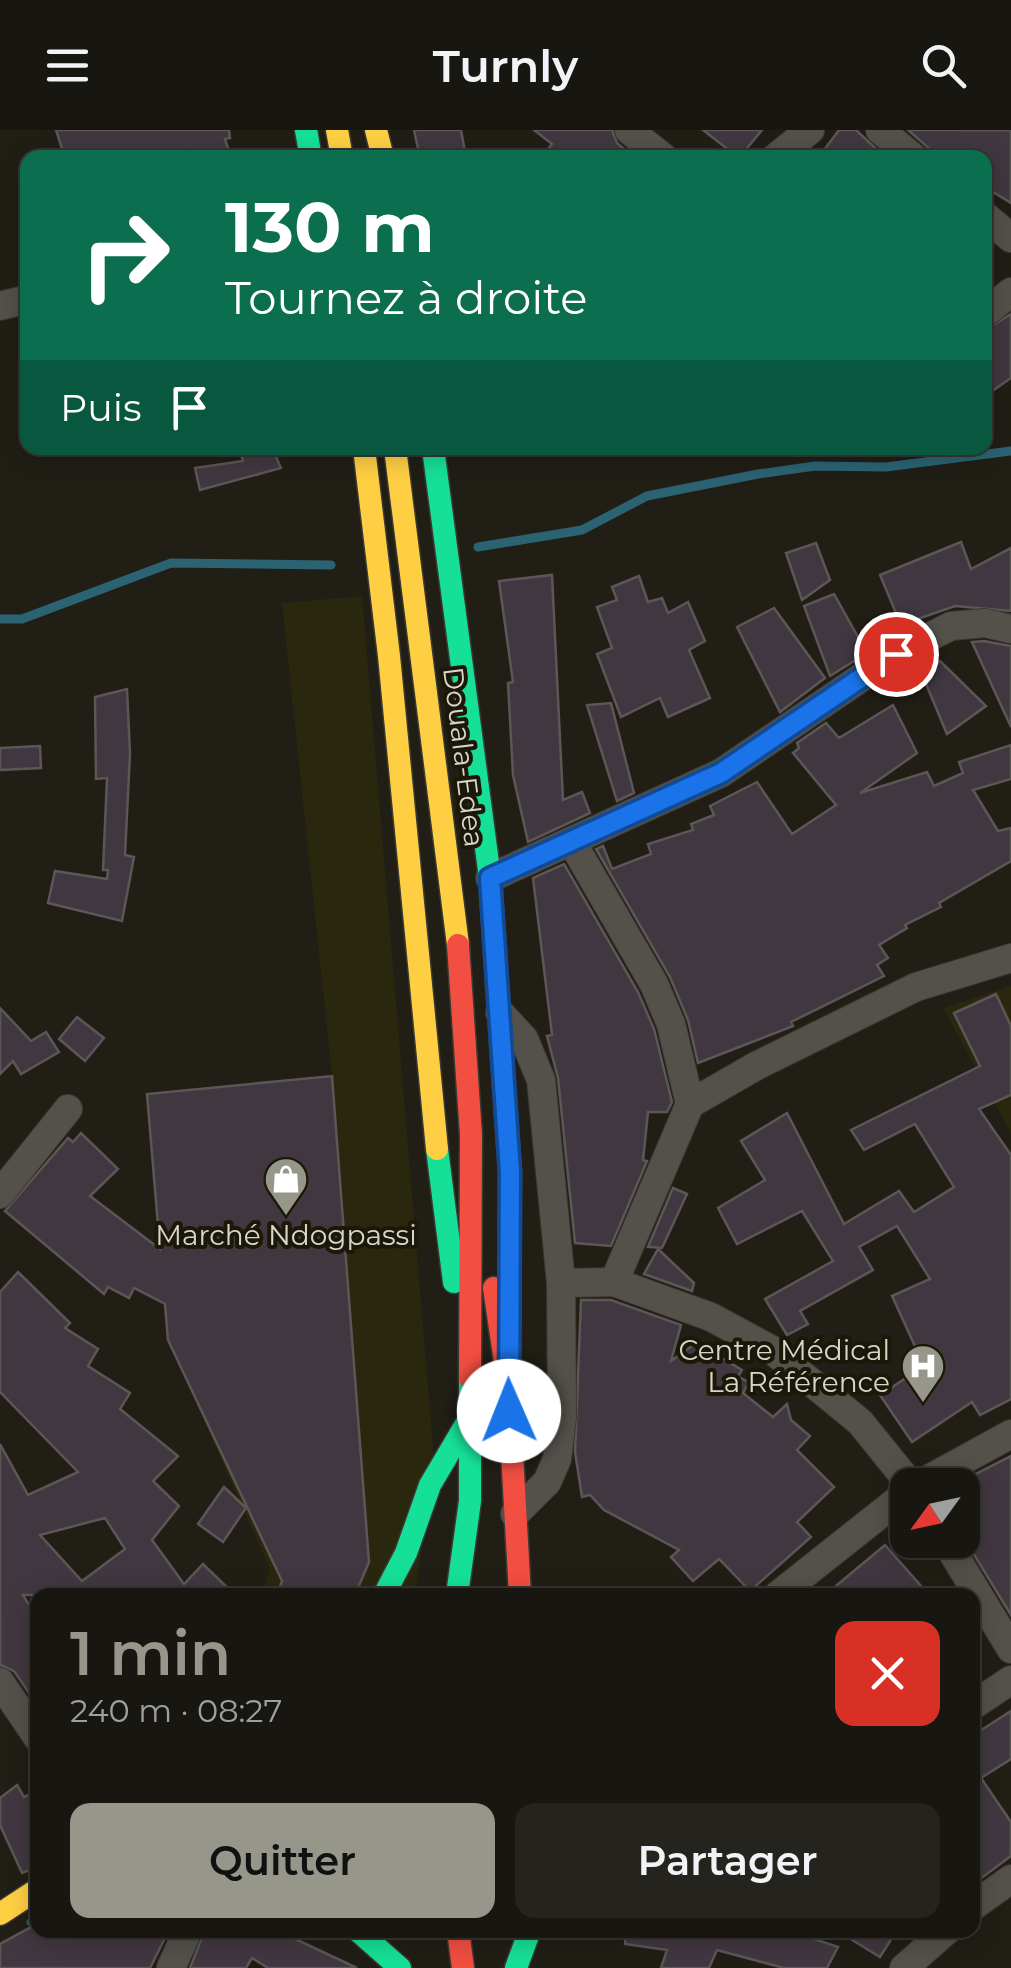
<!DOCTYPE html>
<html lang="fr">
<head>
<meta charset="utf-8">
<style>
  body { margin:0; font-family:Montserrat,sans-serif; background:#25231e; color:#f1f3f6; height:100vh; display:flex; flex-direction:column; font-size:38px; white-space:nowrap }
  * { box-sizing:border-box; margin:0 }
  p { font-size:32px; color:#9f9f9f }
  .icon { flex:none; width:55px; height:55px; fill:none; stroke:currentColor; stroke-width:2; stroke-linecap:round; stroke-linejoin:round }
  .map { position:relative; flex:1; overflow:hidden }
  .side { position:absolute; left:30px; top:1458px; width:950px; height:350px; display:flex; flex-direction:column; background:#181610; border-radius:20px; box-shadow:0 5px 25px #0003,0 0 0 2px #363530 }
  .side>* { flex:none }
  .guide { position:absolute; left:20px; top:20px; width:972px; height:305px; border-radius:20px; box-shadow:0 5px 25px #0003,0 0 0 2px #363530; background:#0b6e4f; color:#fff; overflow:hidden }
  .needle { width:65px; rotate:237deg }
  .buttons { position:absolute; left:890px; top:1338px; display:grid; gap:20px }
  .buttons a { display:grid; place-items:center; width:90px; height:90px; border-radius:20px; background:#181610; box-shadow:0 5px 25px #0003,0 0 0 2px #363530; font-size:50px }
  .pin { position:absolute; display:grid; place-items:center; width:85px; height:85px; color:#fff; margin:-42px; border:5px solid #fff; border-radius:50%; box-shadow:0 2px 10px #0007 }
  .me { position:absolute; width:110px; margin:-55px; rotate:359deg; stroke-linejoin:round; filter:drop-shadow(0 0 8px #0008) }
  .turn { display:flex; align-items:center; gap:35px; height:210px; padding:0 40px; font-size:45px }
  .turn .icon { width:130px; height:130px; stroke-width:2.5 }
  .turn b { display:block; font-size:70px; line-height:85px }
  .then { display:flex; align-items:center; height:95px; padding:0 40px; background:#0003; gap:20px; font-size:38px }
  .round { display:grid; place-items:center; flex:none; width:105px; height:105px; border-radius:20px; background:#25231e }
  .head { display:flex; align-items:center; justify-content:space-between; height:170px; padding:0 40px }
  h1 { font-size:60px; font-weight:600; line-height:75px; color:#97968b }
  .action { display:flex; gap:20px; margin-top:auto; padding:20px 40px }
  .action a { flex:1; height:115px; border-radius:20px; background:#97968b; color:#111; font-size:40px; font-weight:600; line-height:115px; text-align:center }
  .action a+a { background:#25231e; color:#f1f3f6 }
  header { display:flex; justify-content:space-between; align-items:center; height:130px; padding:0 40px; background:#181610; font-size:45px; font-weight:600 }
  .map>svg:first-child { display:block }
</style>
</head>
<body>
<header><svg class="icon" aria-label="menu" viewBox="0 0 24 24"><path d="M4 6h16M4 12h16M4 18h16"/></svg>Turnly<svg class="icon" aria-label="search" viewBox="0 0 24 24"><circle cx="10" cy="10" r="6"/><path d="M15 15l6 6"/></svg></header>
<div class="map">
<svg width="1011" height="1838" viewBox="0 0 1011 1838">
  <rect width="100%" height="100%" fill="#201e15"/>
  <!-- built -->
  <g fill="#2a270f">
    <path d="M362,466L434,1329L415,1465H262L270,1439L168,1210L147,964L332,946L282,473Z"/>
    <path d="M1011,856V1003L943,878Z"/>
  </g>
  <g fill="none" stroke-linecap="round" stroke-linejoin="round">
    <!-- stream -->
    <g stroke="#2b6373" stroke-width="9">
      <path d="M478,417L582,400L647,366L758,344L815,336L886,337L1011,321"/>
      <path d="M0,489H22L171,433L331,435"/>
      <path d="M31,1792L38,1788"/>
    </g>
  </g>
  <!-- building -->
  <g fill="#413740" stroke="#5b5757" stroke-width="2.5" fill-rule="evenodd">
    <path d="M56,0H229L230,8L225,9L231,28H190L187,19L154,28H65Z"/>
    <path d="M414,0H461L466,28H420Z"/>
    <path d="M534,0H612L617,13L635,28H541L552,14Z"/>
    <path d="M703,0H762L739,28Z"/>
    <path d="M839,0H856L886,28H818Z"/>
    <path d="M908,0H1011V73L985,57V28H940Z"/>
    <path d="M1011,184V248L985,266V200Z"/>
    <path d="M239,318H272L281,338L200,360L195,338L243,331Z"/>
    <path d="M961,412L971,439L1011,418V481L955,476L901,495L880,445Z"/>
    <path d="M816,413L830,450L802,470L786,423Z"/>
    <path d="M552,445L563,670L582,662L590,683L528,712L513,645L508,553L513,552L499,451Z"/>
    <path d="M639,446L648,472L662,468L668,483L688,472L705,511L689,520L710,568L668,587L660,568L621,587L597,524L612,518L597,477L617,470L612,457Z"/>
    <path d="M834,464L867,523L830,546L804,476Z"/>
    <path d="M774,478L825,548L780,582L737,497Z"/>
    <path d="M984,511L1011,516V597L972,512Z"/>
    <path d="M940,531L986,576L947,604L921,542Z"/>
    <path d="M127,559L130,624L125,725L134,727L122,791L48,773L55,741L107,749L108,740H103L107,648L96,649L95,567Z"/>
    <path d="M611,573L634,663L617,671L587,575Z"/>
    <path d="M893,575L917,623L860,663L927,642L934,656L963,643L959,632L1011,615V649L973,660L998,701L1011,698V731L939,773L941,777L905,795L907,798L879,815L888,828L877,835L884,846L791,892L793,896L698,933L688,890L670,847L596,719L603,716L612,739L651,724L648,714L693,700L691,694L714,685L710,676L757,652L792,704L836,675L793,623L799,618L797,613L826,593L839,608Z"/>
    <path d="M40,616L41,638L0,640V618Z"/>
    <path d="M564,734L638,862L654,899L672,972L667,982H648L643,1030L647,1031L611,1116L575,1113L558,948L547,906L552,905L533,748Z"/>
    <path d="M996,864L1011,896V965L979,979L1011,1025V1269L980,1285L972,1272L912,1312L880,1265L924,1236L892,1166L930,1149L897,1096L859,1117L873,1140L800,1181L808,1194L787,1205L765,1169L833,1131L802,1081L737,1114L718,1078L765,1050L741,1011L787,983L844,1094L899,1061L914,1082L954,1057L915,994L864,1020L851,1000L980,936L954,883Z"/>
    <path d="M0,878L31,911L46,902L59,922L21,944L13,931L0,944Z"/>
    <path d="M77,887L104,908L85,931L59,909Z"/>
    <path d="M332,946L369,1432L355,1465H277L282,1451L168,1210L165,1174L134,1158L129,1168L108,1157L104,1164L5,1081L68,1008L73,1012L81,1003L118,1039L90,1066L160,1119L147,964Z"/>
    <path d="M673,1058L687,1064L662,1118L648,1117Z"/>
    <path d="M658,1119L694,1153L692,1161L644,1144Z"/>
    <path d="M18,1142L70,1193L65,1198L98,1219L88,1236L130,1263L120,1279L178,1326L153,1351L179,1376L152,1410L184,1454L203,1434L235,1465H23L38,1490V1576L14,1541L0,1535V1314L28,1365L78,1342L0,1262V1162ZM105,1388L125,1419L82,1451L40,1405Z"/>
    <path d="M581,1170H611L681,1195L671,1231L696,1213L742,1240L738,1247L749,1252L743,1263L773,1287L787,1274L791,1290L810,1306L797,1320L834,1357L797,1392L811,1407L750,1461L719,1429L693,1451L671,1427L679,1420L604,1380L590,1365L582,1367L575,1322Z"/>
    <path d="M1011,1326V1485L962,1405V1351Z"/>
    <path d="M224,1357L246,1378L223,1412L198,1394Z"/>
    <path d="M885,1415L929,1465H825Z"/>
    <path d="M1011,1581V1629L981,1648L1011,1692V1726L972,1755V1606Z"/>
    <path d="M17,1655L24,1667L30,1664L38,1676V1737L22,1743L0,1695V1668Z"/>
    <path d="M35,1795L38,1800H169L150,1838H0V1814Z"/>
    <path d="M205,1800H289L293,1808L357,1838H268L252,1828L246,1838H190Z"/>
    <path d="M626,1800H788L838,1817L827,1838H784L717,1820L709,1838H661L667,1820L625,1814Z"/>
    <path d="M836,1800H897L880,1827Z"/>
  </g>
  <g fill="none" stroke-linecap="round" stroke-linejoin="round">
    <!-- street casing -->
    <g stroke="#3a3932" stroke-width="30">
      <g id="street">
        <path d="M629,0L664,28"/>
        <path d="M880,0L914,28"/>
        <path d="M775,28L810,0"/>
        <path d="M985,86L1011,108"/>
        <path d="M0,176L28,169"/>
        <path d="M985,183L1011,162"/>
        <path d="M573,714L654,854L671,894L690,974"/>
        <path d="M490,748L721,643L896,524L951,496L985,493L1011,499"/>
        <path d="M500,883L524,909L541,950L561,1153L562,1287L557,1329L547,1352L515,1384"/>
        <path d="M0,1064L68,979"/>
        <path d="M614,1152L690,974L756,936L916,857L1011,828"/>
        <path d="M561,1153L614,1152L711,1187L772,1220L860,1292L911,1355"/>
        <path d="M918,1355L1011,1304"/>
        <path d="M945,1410L1011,1519"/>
        <path d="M778,1465L908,1362"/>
        <path d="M0,1552L38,1608"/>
        <path d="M972,1576L1011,1550"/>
        <path d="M972,1777L1011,1749"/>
        <path d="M171,1838L188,1800"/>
        <path d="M904,1838L947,1800"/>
      </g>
    </g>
    <!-- fast casing -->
    <g stroke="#3a3932" stroke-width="25">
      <g id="fast">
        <path d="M306,0L311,28"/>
        <path d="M433,318L490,748L502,928"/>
        <path d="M437,1019L454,1152"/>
        <path d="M384,1465L406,1423L430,1355L469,1289"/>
        <path d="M457,1465L470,1371V1248"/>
        <path d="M357,1800L400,1838"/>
        <path d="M516,1838L530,1800"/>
      </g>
    </g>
    <!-- slow casing -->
    <g stroke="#3a3932" stroke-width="25">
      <g id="slow">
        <path d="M337,0L342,28"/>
        <path d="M376,0L383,28"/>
        <path d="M364,318L389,526L437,1019"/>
        <path d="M395,318L458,815"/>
        <path d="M502,928L510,1042L509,1197"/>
        <path d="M0,1784L38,1759"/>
      </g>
    </g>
    <!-- jam casing -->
    <g stroke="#3a3932" stroke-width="25">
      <g id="jam">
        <path d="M458,815L471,1005L470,1248"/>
        <path d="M494,1158L508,1252L520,1465"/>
        <path d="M458,1800L463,1838"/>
      </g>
    </g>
    <!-- street -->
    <use href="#street" stroke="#53514a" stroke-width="28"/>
    <!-- fast -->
    <use href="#fast" stroke="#16e098" stroke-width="22"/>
    <!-- slow -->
    <use href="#slow" stroke="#ffcf43" stroke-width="22"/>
    <!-- jam -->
    <use href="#jam" stroke="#f24e42" stroke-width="22"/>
  </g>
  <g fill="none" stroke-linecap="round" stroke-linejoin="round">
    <!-- route casing -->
    <g stroke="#114b97" stroke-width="25">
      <path id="route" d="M509,1281L510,1042L490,748L721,643L896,524"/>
    </g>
    <!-- route -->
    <use href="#route" stroke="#1a73e8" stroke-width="18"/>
  </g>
  <!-- icons -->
  <defs>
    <g id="shop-pin" transform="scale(2.25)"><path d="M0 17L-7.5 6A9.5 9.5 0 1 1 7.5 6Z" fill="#97968b" stroke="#1b1807"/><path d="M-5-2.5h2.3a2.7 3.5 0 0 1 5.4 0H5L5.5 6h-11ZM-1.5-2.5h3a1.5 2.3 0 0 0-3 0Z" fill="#fff"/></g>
    <g id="hospital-pin" transform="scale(2.25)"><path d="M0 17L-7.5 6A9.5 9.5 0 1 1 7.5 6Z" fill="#97968b" stroke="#1b1807"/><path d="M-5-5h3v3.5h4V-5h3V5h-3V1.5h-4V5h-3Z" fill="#fff"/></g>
  </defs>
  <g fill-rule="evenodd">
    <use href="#shop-pin" x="286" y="1049"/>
    <use href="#hospital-pin" x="923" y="1236"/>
  </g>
  <g text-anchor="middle" stroke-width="8" stroke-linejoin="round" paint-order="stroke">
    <!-- street labels -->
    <g font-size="28" fill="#d7d6ca" stroke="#1b1807">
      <text transform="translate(464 627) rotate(83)" y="10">Douala-Edea</text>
    </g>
    <!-- poi labels -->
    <g font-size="28" fill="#d7d6ca" stroke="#1b1807">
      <text x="286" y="1115">Marché Ndogpassi</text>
      <text x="890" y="1230" text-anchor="end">Centre Médical<tspan x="890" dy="32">La Référence</tspan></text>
    </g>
  </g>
</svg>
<div class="buttons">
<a><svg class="needle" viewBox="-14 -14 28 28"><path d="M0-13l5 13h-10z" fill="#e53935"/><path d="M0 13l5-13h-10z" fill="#9f9f9f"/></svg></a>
</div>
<div class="pin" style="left:896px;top:524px;background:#d93025"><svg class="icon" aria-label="arrive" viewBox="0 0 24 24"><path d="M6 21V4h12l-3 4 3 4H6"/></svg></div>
<svg class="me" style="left:509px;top:1281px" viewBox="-20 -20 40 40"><circle r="19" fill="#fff"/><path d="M0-13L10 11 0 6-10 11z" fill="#1a73e8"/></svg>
<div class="guide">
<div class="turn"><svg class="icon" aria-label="right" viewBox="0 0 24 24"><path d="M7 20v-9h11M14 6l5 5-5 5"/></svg><div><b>130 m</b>Tournez à droite</div></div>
<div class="then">Puis<svg class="icon" aria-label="arrive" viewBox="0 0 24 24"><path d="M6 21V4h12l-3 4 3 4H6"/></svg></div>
</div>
<section class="side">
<div class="head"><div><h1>1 min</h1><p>240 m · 08:27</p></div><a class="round" style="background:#d93025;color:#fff"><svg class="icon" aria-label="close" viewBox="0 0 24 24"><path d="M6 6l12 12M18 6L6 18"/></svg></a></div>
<div class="action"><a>Quitter</a><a>Partager</a></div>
</section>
</div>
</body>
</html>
